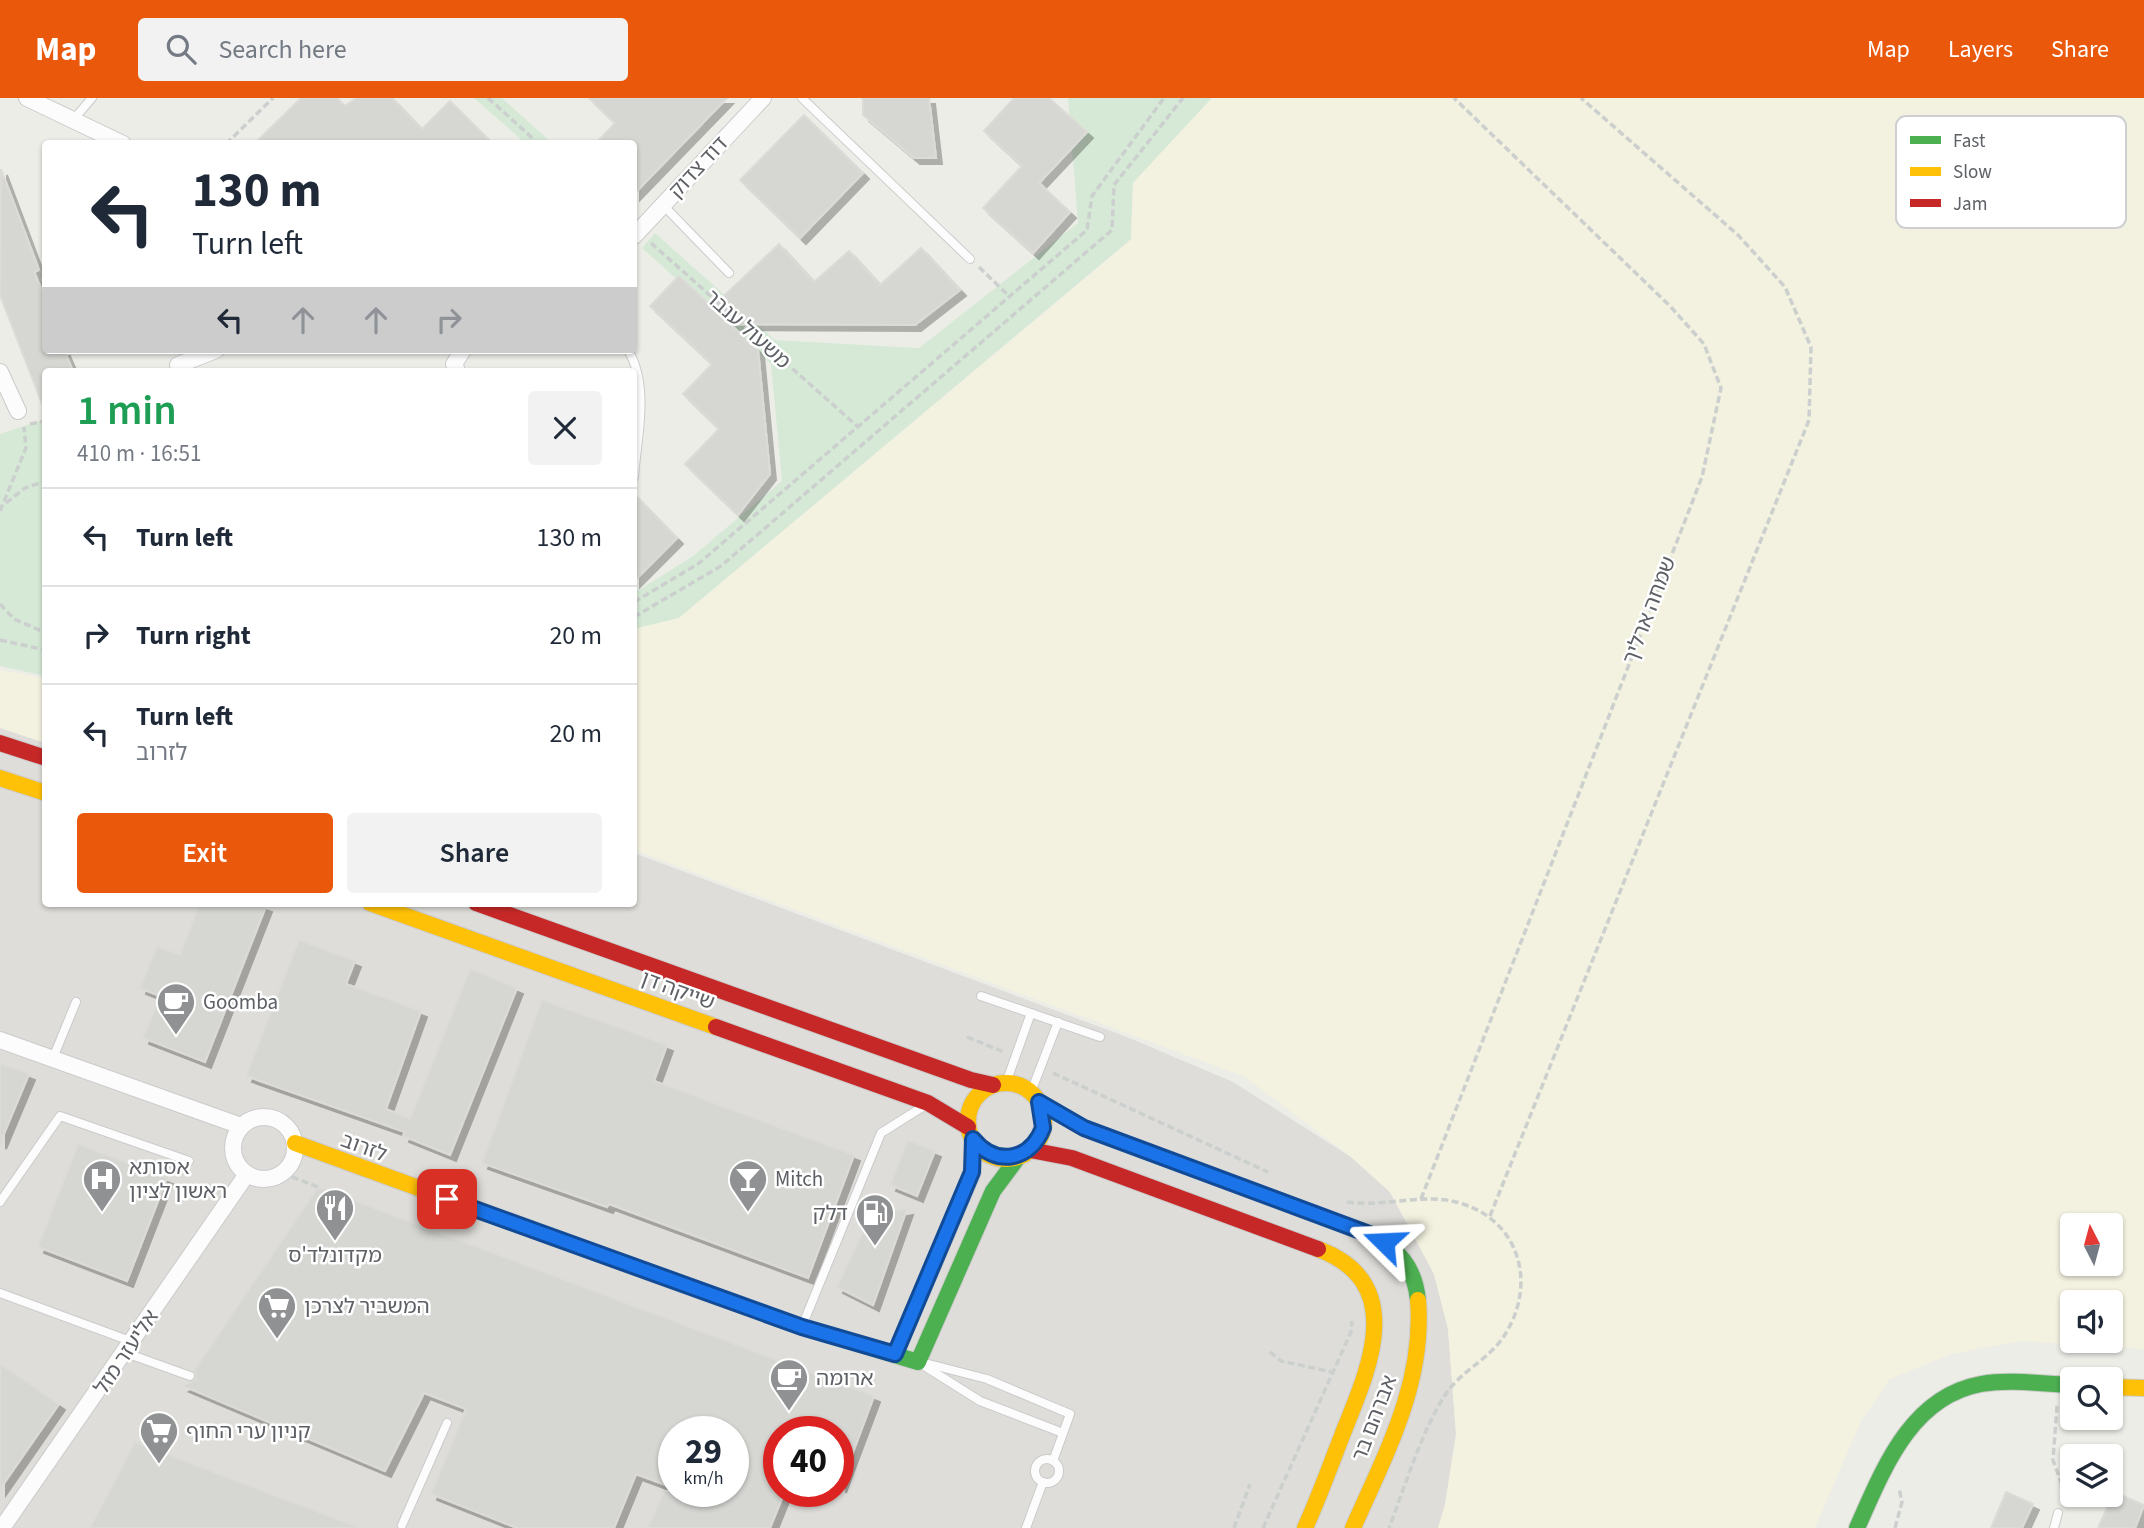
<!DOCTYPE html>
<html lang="en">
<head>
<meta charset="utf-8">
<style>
  body { margin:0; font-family:"Source Sans 3","Noto Sans Hebrew",sans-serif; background:#f2f2f3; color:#1f2937; height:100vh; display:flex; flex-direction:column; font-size:26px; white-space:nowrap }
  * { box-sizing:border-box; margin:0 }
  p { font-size:23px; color:#747a83 }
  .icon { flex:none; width:38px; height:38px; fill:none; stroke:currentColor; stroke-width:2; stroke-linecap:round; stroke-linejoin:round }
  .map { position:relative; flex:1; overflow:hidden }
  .drawer { position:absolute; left:42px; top:270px; width:595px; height:539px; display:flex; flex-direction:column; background:#fff; border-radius:7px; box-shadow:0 2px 5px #0004 }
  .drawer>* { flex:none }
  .hud { position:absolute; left:42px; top:42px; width:595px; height:214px; border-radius:7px; box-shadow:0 2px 5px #0004; background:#fff; color:#1f2937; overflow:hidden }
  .needle { width:46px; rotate:354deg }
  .tools { position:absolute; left:2060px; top:1115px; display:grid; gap:14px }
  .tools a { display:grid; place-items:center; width:63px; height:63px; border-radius:7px; background:#fff; box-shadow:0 2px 5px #0004; font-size:35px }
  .speed { position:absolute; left:658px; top:1318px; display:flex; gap:14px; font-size:35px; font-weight:700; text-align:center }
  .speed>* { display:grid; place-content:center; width:91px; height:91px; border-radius:50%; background:#fff; box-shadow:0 2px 5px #0004; line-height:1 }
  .speed small { font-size:18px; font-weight:400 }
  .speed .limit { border:10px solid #d22; background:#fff; color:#111 }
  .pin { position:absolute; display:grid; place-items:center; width:60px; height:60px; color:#fff; margin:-30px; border-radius:14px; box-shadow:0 4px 10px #0006 }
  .me { position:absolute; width:77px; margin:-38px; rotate:291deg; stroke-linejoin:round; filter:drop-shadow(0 0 5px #0008) }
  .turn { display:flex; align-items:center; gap:24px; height:147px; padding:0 35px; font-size:32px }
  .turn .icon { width:91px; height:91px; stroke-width:2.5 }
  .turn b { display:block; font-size:49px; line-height:60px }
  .lanes { display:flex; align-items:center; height:66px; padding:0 35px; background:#0003; justify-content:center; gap:35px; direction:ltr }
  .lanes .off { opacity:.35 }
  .round { display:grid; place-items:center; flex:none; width:74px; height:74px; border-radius:7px; background:#f2f2f3 }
  .headline { display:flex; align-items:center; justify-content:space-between; height:119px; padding:0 35px }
  h1 { font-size:42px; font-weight:600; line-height:52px; color:#1e9e55 }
  .primary-button { display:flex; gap:14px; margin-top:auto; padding:14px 35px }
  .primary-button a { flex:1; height:80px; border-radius:7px; background:#ea580c; color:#fff; font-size:28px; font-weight:600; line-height:80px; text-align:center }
  .primary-button a+a { background:#f2f2f3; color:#1f2937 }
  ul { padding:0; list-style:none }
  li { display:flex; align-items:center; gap:21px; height:98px; padding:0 35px; border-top:2px solid #e0e1e3 }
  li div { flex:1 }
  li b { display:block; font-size:26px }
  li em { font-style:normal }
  header { display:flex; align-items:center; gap:42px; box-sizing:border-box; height:98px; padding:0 35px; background:#ea580c; color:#fff }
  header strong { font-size:33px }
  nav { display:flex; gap:38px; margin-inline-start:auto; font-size:24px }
  .search { width:490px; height:63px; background:#f2f2f3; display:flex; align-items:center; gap:18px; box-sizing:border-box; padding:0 24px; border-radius:7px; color:#747a83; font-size:26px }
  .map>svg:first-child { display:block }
</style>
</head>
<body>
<header>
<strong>Map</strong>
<div class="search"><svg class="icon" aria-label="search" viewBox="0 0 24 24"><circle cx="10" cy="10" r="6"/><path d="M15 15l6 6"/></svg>Search here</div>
<nav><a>Map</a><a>Layers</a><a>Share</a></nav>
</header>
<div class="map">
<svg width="2144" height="1430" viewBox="0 0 2144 1430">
  <defs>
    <filter id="shadow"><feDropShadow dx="6" dy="6" stdDeviation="0" flood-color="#0004"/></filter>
  </defs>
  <rect width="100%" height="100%" fill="#edede8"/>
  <!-- industrial -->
  <path fill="#deddd9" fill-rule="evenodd" d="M0,627L45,643L46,805H634V755L1132,941L1233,984L1351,1059L1390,1094L1434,1176L1448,1231L1456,1336L1445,1407L1438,1430H0ZM674,1334H733V1393H674ZM779,1334H838V1393H779Z"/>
  <!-- green -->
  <g fill="#d6e9d6">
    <path d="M474,0H502L552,45H525Z"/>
    <path d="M1068,0H1212L1133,85L1131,141L679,520L634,531V495L693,458L782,383L771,266L642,150L655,135L775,242L919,250L1078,125Z"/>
    <path d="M45,321V578L0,568V336Z"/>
  </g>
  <!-- sand -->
  <g fill="#f3f1df" fill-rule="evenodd">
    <path d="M1212,0H2144V1251L2022,1243L1951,1256L1890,1281L1861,1323L1815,1430H1438L1445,1407L1456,1336L1448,1231L1434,1176L1390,1094L1351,1059L1245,979L634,752V531L679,520L1131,142L1133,85ZM2072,1127H2110V1166H2072ZM2072,1204H2110V1242H2072Z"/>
    <path d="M0,572L45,580V645L0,630Z"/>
  </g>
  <!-- building -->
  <g fill="#d6d6d3" stroke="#dcdbd7" stroke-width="2" filter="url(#shadow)">
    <path d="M301,0H337L345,8L356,0H392L422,31L450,3L493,46H254Z"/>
    <path d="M589,0H727L634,96V46H595L615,25Z"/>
    <path d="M863,0H929L936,60H914L863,17Z"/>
    <path d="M1014,0H1049L1087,34L1039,85L1070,114L1033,155L983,110L1022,68L984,33Z"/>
    <path d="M804,17L863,75L800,140L740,82Z"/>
    <path d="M1,71L39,172L34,174L46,202V252H64L73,273H46V316L0,197Z"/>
    <path d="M779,146L814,184L849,153L880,187L921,150L960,192L915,227L730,226L758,252L770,376L738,417L685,366L719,331L683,296L712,266L650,208L679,178L712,209Z"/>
    <path d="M634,396L677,440L634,483Z"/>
    <path d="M200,805H257L266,808L205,964L143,940L160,898L140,890L157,848L180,857Z"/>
    <path d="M299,842L355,863L346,886L421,913L386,1011L410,1021L470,871L517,890L450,1057L403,1038L405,1034L246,978Z"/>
    <path d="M542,902L667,947L654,983L854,1057L808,1180L609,1106L607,1109L482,1065Z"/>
    <path d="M0,965L29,976L0,1045Z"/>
    <path d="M908,1042L935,1053L917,1098L890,1087Z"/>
    <path d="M78,1046L167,1080L127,1183L38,1149Z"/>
    <path d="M318,1089L777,1262L769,1284L789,1292L799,1270L874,1298L840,1389L838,1334H779V1393H785L770,1430H648L664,1393H733V1334H674V1390L636,1376L614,1430H517L431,1396L466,1311L424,1295L385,1373L183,1288L196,1281L194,1273Z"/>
    <path d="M907,1111L873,1207L837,1189L870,1118Z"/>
    <path d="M0,1266L59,1306L0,1391Z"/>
    <path d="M135,1344L357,1429V1430H90Z"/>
    <path d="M2006,1394L2033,1406L2022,1430H1991Z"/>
    <path d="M2114,1394L2144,1407L2135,1430H2098Z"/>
  </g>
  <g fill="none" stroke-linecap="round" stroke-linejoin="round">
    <!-- lane casing -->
    <g stroke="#cacbca" stroke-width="10">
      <g id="lane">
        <path d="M802,0L970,161"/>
        <path d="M73,22L92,0"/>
        <path d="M663,107L729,175"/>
        <path d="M628,252C650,288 637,339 634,379"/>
        <path d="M981,898L1100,939"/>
        <path d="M53,960L76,904"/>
        <path d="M1006,985L1031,915"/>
        <path d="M1031,994L1058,924"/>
        <path d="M0,1104L60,1018L189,1063"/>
        <path d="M0,1195L133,1244"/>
        <path d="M803,1226L881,1035L924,1008"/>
        <path d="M126,1255L190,1278"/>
        <path d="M921,1264L987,1281L1070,1316L1053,1363"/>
        <path d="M926,1269L980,1303L1063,1335"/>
        <circle cx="1047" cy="1373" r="12"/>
        <path d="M402,1427L447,1325"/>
        <path d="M1026,1430L1043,1384"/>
        <path d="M2054,1430L2058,1415"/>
      </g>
    </g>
    <!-- street casing -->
    <g stroke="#cacbca" stroke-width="18">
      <g id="street">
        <path d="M27,0L123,46"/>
        <path d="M634,138L763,0"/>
        <path d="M178,267L216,252"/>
        <path d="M457,273L454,266L463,252"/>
        <path d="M0,274L18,313"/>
        <path d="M0,942L241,1028"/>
        <circle cx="264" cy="1050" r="31"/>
        <path d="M895,1256L973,1074V1041"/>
        <path d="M2,1430L247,1076"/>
      </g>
    </g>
    <!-- fast casing -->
    <g stroke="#cbcbcb" stroke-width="18">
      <g id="fast">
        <path d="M1039,1004L1084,1030L1369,1136C1399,1152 1414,1167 1418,1202"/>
        <path d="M671,1182L802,1229L918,1264L993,1093L1019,1058"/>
        <path d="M1857,1430C1883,1372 1910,1299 1981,1286C2011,1281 2042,1286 2072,1287"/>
      </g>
    </g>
    <!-- slow casing -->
    <g stroke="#cbcbcb" stroke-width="18">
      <g id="slow">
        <path d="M0,680L46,695"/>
        <path d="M370,805L716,929"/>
        <circle cx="1006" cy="1023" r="38"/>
        <path d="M295,1045L671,1182"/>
        <path d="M2110,1289L2144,1290"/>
        <path d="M1305,1430C1320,1397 1332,1363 1345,1330C1371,1266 1406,1184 1318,1151"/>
        <path d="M1353,1430C1385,1357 1425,1285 1418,1202"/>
      </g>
    </g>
    <!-- jam casing -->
    <g stroke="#cbcbcb" stroke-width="18">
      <g id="jam">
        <path d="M0,645L46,660"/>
        <path d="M476,805L971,982L993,987"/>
        <path d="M716,929L928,1005L968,1029"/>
        <path d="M1030,1052L1072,1060L1318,1151"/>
      </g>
    </g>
    <!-- path -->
    <g stroke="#cbcfcd" stroke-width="3.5" stroke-dasharray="7 3.5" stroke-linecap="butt">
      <path d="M488,0L539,46"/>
      <path d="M226,46L273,0"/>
      <path d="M651,145L857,328"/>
      <path d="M979,169L1010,199"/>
      <path d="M30,326L46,323"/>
      <path d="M6,405L25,390L46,383"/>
      <path d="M0,413L26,350L24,329"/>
      <path d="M634,504L698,466L1087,132L1092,98L1164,0"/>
      <path d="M0,506L14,521L46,535"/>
      <path d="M634,519L721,468L1112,132L1114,87L1183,0"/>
      <path d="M0,542L46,552"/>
      <path d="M967,939L1004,954"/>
      <path d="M1053,975L1268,1074"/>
      <path d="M282,1075L318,1089"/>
      <path d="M1421,1101L1702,379L1721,290L1704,246L1670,208L1454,0"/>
      <path d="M1347,1104C1386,1110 1426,1093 1463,1106C1523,1126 1537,1191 1502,1241C1486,1263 1460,1274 1445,1297C1420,1337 1406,1386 1389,1430"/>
      <path d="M1490,1118L1809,322L1811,249L1785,189L1738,137L1581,0"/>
      <path d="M1270,1254L1281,1263L1332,1274"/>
      <path d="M2057,1308L2053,1362L2062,1387V1403"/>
      <path d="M1234,1430L1250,1386"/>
      <path d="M1263,1430L1351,1234L1352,1223"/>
      <path d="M1895,1430L1902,1404L1899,1390"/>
    </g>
    <!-- lane -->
    <use href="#lane" stroke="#fcfcfc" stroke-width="8"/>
    <!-- street -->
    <use href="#street" stroke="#fcfcfc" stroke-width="16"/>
    <!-- fast -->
    <use href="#fast" stroke="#4caf50" stroke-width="16"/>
    <!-- slow -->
    <use href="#slow" stroke="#ffc107" stroke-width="16"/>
    <!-- jam -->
    <use href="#jam" stroke="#c62828" stroke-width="16"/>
  </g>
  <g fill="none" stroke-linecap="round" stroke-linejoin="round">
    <!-- route casing -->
    <g stroke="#114b97" stroke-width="18">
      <path id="route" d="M447,1101L802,1229L895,1256L972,1074L973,1041C996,1069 1030,1063 1043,1030L1039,1004L1084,1030L1369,1136L1384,1144"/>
    </g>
    <!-- route -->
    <use href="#route" stroke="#1a73e8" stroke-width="12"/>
  </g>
  <!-- icons -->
  <defs>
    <g id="cafe-pin" transform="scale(2.0125)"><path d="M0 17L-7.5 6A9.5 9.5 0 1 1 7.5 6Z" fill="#8f9193" stroke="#fff"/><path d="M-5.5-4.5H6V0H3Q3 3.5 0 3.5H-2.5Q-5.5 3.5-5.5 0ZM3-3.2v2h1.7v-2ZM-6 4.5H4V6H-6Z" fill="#fff"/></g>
    <g id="hospital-pin" transform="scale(2.0125)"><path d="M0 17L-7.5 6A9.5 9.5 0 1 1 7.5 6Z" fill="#8f9193" stroke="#fff"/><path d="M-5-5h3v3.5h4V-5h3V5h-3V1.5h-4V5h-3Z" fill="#fff"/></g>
    <g id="bar-pin" transform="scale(2.0125)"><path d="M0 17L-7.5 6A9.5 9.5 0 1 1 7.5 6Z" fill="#8f9193" stroke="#fff"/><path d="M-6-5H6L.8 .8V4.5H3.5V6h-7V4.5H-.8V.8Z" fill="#fff"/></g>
    <g id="restaurant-pin" transform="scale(2.0125)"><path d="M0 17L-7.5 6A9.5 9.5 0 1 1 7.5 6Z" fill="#8f9193" stroke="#fff"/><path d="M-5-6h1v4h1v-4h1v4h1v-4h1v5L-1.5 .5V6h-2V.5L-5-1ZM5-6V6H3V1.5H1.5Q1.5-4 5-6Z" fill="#fff"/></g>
    <g id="fuel-pin" transform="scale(2.0125)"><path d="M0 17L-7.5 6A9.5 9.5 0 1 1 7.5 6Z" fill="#8f9193" stroke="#fff"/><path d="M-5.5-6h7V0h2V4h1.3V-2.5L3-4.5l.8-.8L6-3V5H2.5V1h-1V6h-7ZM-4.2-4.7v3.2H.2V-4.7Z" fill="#fff"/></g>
    <g id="supermarket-pin" transform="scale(2.0125)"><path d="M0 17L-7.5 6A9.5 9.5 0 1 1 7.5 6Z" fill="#8f9193" stroke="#fff"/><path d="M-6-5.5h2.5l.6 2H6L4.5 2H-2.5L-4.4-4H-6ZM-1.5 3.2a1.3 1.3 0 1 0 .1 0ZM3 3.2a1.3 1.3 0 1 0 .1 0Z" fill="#fff"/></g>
  </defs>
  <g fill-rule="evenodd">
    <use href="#cafe-pin" x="176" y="904"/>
    <use href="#hospital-pin" x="102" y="1081"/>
    <use href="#bar-pin" x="748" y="1081"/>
    <use href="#restaurant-pin" x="335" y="1110"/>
    <use href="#fuel-pin" x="875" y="1115"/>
    <use href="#supermarket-pin" x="277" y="1208"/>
    <use href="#cafe-pin" x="789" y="1280"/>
    <use href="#supermarket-pin" x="159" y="1333"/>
  </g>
  <g text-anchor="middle" stroke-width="5" stroke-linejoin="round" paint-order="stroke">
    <!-- street labels -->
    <g font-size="21" fill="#5d6065" stroke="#fff">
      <text transform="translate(698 69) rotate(-47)" y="7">דוד צדוק</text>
      <text transform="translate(748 231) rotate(42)" y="7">משעול ענבר</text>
      <text transform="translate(1649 512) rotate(-69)" y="7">שמחה ארליך</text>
      <text transform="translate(678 892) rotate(20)" y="7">שייקה דן</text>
      <text transform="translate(364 1049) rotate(20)" y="7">לזרוב</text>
      <text transform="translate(126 1254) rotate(-56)" y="7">אליעזר מזל</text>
      <text transform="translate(1374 1320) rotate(-69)" y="7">אברהם בר</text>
    </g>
    <!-- poi labels -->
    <g font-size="21" fill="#5d6065" stroke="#fff" text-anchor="start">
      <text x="203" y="911">Goomba</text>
      <text x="129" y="1076">אסותא<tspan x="129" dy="24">ראשון לציון</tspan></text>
      <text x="775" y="1088">Mitch</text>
      <text x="848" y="1122" text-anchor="end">דלק</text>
      <text x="335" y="1164" text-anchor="middle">מקדונלד'ס</text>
      <text x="304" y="1215">המשביר לצרכן</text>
      <text x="816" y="1287">ארומה</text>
      <text x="186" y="1340">קניון ערי החוף</text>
    </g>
  </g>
  <!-- legend -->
  <rect x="1896" y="18" width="230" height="112" rx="10" fill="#fff" stroke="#cecfd1" stroke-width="2"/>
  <rect x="1910" y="38" width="31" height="8" fill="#4caf50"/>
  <rect x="1910" y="69" width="31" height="9" fill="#ffc107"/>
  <rect x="1910" y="101" width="31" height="8" fill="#c62828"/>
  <g font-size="19" fill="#5d6065">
    <text x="1953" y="49">Fast</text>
    <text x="1953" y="80">Slow</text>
    <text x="1953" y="112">Jam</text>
  </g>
</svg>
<div class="tools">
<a><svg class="needle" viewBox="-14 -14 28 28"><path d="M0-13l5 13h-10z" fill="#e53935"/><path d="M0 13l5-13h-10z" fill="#747a83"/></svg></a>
<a><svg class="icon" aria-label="sound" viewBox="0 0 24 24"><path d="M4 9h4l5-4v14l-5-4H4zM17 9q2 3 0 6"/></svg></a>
<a><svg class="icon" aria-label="search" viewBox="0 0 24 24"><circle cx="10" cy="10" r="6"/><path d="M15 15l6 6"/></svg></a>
<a><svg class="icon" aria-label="layers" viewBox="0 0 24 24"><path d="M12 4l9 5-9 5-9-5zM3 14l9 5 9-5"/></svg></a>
</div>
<div class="speed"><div>29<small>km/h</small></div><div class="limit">40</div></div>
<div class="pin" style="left:447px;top:1101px;background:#d93025"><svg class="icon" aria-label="arrive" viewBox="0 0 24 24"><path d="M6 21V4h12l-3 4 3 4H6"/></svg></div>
<svg class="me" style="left:1384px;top:1144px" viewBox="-20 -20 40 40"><path d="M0-17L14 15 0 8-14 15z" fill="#1a73e8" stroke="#fff" stroke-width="4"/></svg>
<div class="hud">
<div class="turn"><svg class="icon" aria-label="left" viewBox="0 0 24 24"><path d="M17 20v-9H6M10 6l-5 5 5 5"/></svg><div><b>130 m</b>Turn left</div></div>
<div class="lanes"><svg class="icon" aria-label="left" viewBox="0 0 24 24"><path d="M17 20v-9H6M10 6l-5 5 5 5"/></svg><svg class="icon off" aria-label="ahead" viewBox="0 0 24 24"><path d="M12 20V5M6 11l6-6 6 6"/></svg><svg class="icon off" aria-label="ahead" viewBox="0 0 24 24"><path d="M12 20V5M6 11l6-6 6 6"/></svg><svg class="icon off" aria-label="right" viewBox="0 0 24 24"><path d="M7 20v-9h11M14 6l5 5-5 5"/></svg></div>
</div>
<section class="drawer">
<div class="headline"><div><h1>1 min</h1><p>410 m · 16:51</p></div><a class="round"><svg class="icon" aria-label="close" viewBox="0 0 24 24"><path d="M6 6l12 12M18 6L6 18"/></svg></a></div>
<ul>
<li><svg class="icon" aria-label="left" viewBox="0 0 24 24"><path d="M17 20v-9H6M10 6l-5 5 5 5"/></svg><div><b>Turn left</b></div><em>130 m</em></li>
<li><svg class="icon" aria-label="right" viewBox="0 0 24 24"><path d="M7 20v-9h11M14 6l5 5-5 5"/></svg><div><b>Turn right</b></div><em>20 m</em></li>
<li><svg class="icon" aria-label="left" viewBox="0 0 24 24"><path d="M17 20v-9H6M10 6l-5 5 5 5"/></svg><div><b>Turn left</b><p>לזרוב</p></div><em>20 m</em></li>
</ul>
<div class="primary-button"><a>Exit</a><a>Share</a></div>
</section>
</div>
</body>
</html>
